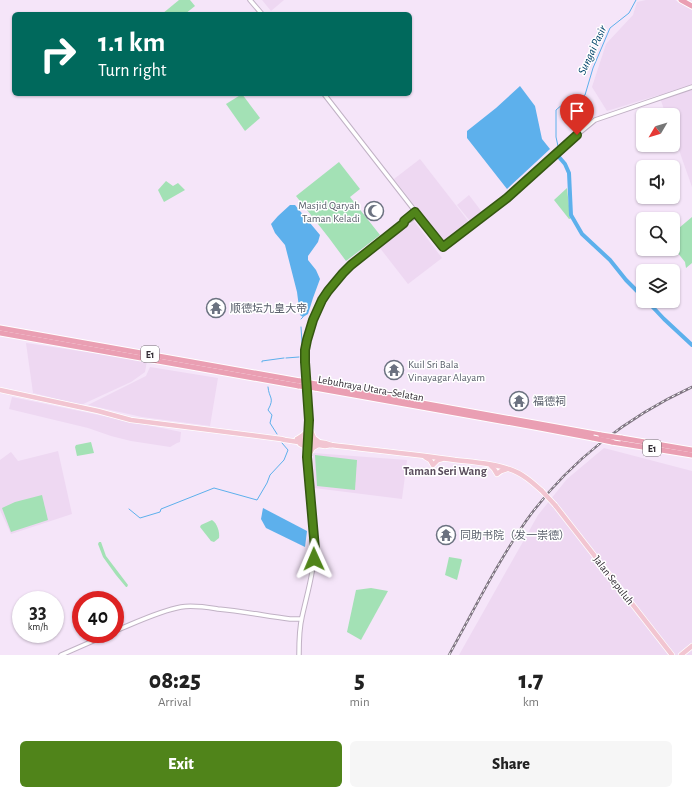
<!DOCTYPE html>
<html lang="en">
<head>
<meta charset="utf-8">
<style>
  body { margin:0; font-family:"Alegreya Sans","Noto Sans SC",sans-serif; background:#f6f6f6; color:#222; height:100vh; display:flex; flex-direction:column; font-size:15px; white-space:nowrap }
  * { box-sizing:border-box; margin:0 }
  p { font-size:13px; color:#767676 }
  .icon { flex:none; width:22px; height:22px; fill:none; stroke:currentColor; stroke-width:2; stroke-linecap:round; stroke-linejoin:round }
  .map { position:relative; height:655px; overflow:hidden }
  .side { display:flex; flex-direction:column; background:#fff; flex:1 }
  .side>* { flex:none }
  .top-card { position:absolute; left:12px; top:12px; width:400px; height:84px; border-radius:6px; box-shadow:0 1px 3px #0004; background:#00695c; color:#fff; overflow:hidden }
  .needle { width:26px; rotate:232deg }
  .fabs { position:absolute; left:636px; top:108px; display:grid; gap:8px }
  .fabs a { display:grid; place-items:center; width:44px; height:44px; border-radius:6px; background:#fff; box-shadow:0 1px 3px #0004; font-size:20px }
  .speed { position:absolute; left:12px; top:591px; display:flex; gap:8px; font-size:20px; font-weight:700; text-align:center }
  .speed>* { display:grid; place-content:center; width:52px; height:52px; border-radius:50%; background:#fff; box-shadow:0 1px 3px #0004; line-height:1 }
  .speed small { font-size:10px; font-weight:400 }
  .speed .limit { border:6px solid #d22; background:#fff; color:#111 }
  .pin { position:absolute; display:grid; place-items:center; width:34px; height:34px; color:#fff; margin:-41px -17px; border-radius:50% 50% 50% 0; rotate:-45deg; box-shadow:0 0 4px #0007 }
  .pin .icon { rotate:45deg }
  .me { position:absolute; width:44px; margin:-22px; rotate:359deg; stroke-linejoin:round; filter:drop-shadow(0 0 3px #0008) }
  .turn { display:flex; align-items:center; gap:14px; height:84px; padding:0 20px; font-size:18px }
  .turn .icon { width:52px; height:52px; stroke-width:2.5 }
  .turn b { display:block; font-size:28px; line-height:34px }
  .eta { display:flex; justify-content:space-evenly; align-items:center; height:68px; text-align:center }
  .eta b { font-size:24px; font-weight:800; line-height:28px }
  .button { display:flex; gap:8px; margin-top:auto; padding:8px 20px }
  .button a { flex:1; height:46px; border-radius:6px; background:#50841a; color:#fff; font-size:16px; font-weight:800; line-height:46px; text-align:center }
  .button a+a { background:#f6f6f6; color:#222 }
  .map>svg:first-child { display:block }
</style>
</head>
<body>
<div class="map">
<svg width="692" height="655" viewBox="0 0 692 655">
  <rect width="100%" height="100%" fill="#f5e5f9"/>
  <!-- built -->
  <g fill="#eed8f2">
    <path d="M262,0H284L271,11Z"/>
    <path d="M646,0H675L692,10V187L673,133V115H666L659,95L607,111L592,87L606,44L633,15L637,2Z"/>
    <path d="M420,159L472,226L446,246L394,179Z"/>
    <path d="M469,195L482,212L470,221L457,205Z"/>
    <path d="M414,221L442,258L408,284L380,248Z"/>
    <path d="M26,343L147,361L145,372L131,382L81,405L33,393Z"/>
    <path d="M150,367L218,378L210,426L142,417L88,405L146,376Z"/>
    <path d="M12,397L181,432L180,442L177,443L170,447L131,441L111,436L88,428L9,409Z"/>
    <path d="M604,448L692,471V655H459L538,515L567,479Z"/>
    <path d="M58,451L72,514L11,534L0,510V460L11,452L18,461Z"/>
    <path d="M313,453L407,460L402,499L314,488Z"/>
  </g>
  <!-- green -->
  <g fill="#a3e1b5">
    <path d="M179,0H190L195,6L185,14H162Z"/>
    <path d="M242,94L260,118L245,131L226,104Z"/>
    <path d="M339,162L360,189L350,197L380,235L346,261L329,238L296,196Z"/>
    <path d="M166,181L173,186L178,183L185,190L164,202L158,190Z"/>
    <path d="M567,188L570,215L572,218L569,219L554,200Z"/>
    <path d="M692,217V263L686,268L685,262L673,247V233Z"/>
    <path d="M91,442L94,453L77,456L75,447L76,445Z"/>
    <path d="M315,455L357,460L355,490L317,486Z"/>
    <path d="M42,495L48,520L11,532L2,508L15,502Z"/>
    <path d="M212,520C217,523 220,532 219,538L214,542L211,541L200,527L201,525Z"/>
    <path d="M99,542H101L106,556L128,585L127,587H126L116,575L103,557L98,544Z"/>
    <path d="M449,557L461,559L462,560L457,580L445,575Z"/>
    <path d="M371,588L388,591L361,640L347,632L356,590Z"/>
  </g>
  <!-- water -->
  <g fill="#5db0ec">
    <path d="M520,86L535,106L542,139L550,149L507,189L467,138V131L496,108Z"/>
    <path d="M290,205H295L320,235L318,242L308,256V260L316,270L320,279L313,298L308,314L303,317L300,315L297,292L285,245L275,233L271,224L278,216Z"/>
    <path d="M263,508L307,531L305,547L266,528L261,519Z"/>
  </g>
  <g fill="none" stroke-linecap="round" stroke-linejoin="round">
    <!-- stream -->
    <g stroke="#5db0ec" stroke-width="1">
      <path d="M558,146L556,137V110L563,104L579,100L585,95L593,68L610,28L629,13L636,0"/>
      <path d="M301,319L303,317"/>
      <path d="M301,357H303L301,327"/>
      <path d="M286,358L299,357"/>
      <path d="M262,362V361L284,358"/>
      <path d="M268,387C269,399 275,397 268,410L272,415L270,423L277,434"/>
      <path d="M129,509L140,518L160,512L161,509L214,488L257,500L267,483L270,475L284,460L288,450L282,443"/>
    </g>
    <!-- river -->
    <g stroke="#5db0ec" stroke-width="4">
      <path d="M559,157L565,164L569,173L571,215L582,234L610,260L626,280L643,297"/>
      <path d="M647,301L664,319L692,345"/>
    </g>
    <!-- minor casing -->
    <g stroke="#c1b2c5" stroke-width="5.5">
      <g id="minor">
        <path d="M250,0L262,14"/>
        <path d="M324,94L443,247L507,198L567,143L595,120L692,87"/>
        <path d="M403,223L407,222L417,215"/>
        <path d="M309,461L311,433"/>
        <path d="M115,631C135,623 159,611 181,607C193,605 205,607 218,609C242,611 266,616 290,619H301"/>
        <path d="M61,655L109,634"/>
        <path d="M299,655C299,642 299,629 302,617C307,594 314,572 315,549L307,457L309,420L305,362V350L307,340L313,320L322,300L328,291L335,282L351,265L403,223L404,221L415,212"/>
      </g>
    </g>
    <!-- major casing -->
    <g stroke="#fff" stroke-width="6">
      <g id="major">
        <path d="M0,390L98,411L131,420L281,439L285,440L325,446L331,445C372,450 414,454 455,460C473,462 492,463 509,469C522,473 532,482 542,491"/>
        <path d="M311,431L314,438L318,441"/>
        <path d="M297,439L325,443L331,445"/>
        <path d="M297,439L303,435L308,430"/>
        <path d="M300,444L304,446L307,453"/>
        <path d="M310,453L313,448L318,445"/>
        <path d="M425,457L430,460L433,465L438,460L442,459"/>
        <path d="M491,466L494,469L497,474L501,471L507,469"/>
        <path d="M555,505L672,655"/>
        <path d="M681,655L692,646"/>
      </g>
    </g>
    <!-- highway casing -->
    <g stroke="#fff" stroke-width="7">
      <g id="highway">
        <path d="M681,0L692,6"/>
        <path d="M0,328L300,381"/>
        <path d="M0,333L299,386"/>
        <path d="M316,384L601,435"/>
        <path d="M315,388L540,428L593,438"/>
        <path d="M621,438L692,450"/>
        <path d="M612,442L692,455"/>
      </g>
    </g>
    <!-- minor -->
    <use href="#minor" stroke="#fff" stroke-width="3.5"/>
    <!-- major -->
    <use href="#major" stroke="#f2c5d1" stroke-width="4.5"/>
    <!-- highway -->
    <use href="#highway" stroke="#ea9fb3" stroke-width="5"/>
    <!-- rail casing -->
    <g stroke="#7e7481" stroke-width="2.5">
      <path id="rail" d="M449,655C474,610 497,563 526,521C568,462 627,417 692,387"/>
    </g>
    <!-- rail -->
    <use href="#rail" stroke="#fff" stroke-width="1" stroke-dasharray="3" stroke-linecap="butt"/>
    <!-- major-bridge casing -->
    <g stroke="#fff" stroke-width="6" stroke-linecap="butt">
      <path id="major-bridge" d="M542,491L555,505"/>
    </g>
    <!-- highway-bridge casing -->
    <g stroke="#fff" stroke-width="7" stroke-linecap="butt">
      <g id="highway-bridge">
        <path d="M300,381L316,384"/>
        <path d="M299,386L315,388"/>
        <path d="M601,435L621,438"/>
        <path d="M593,438L612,442"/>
      </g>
    </g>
    <!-- major-bridge -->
    <use href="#major-bridge" stroke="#f2c5d1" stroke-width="4.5"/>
    <!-- highway-bridge -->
    <use href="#highway-bridge" stroke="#ea9fb3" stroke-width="5"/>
  </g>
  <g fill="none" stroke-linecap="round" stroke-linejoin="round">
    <!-- route casing -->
    <g stroke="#345611" stroke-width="10">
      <path id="route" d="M314,559L315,549L307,457L309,420L305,362V350L307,340L313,320L322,300L328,291L343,273L351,265L404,223V221L415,212L443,247L507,198L577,135"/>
    </g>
    <!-- route -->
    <use href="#route" stroke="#50841a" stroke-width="7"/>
  </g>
  <!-- icons -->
  <defs>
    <g id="mosque-ring" transform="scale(1)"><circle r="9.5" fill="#fff" stroke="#6b7280" stroke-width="1.5"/><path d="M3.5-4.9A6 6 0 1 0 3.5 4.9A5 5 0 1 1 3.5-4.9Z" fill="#6b7280"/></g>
    <g id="temple-ring" transform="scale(1)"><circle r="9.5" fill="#fff" stroke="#6b7280" stroke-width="1.5"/><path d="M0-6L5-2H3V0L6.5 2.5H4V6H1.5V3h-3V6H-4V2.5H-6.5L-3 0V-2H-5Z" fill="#6b7280"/></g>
  </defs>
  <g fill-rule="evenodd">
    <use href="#mosque-ring" x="374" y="211"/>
    <use href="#temple-ring" x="216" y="308"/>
    <use href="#temple-ring" x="394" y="370"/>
    <use href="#temple-ring" x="519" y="401"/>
    <use href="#temple-ring" x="446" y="535"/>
  </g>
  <g text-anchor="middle" stroke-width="3" stroke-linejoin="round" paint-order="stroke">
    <!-- shield labels -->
    <g fill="#fff" stroke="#706b71" stroke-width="1">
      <rect x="141" y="346" width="18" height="16" rx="3"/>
      <rect x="643" y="440" width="18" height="16" rx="3"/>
    </g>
    <g font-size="10" font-weight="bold" fill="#322c34">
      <text x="150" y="358">E1</text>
      <text x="652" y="452">E1</text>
    </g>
    <!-- worship labels -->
    <g font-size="11" fill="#5b616d" stroke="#fff" text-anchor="start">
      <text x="360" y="209" text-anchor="end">Masjid Qaryah<tspan x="360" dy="13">Taman Keladi</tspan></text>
      <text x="230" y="312">顺德坛九皇大帝</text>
      <text x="408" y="368">Kuil Sri Bala<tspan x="408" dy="13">Vinayagar Alayam</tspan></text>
      <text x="533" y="405">福德祠</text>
      <text x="460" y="539">同助书院（发一崇德）</text>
    </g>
    <!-- street labels -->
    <g font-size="11" fill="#322c34" stroke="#fff">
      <text transform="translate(371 388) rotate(10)" y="4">Lebuhraya Utara–Selatan</text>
      <text transform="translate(614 580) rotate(52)" y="4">Jalan Sepuluh</text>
    </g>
    <!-- water labels -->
    <g font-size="12" font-style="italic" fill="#00446a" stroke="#fff">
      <text transform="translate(592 50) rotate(-65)" y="4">Sungai Pasir</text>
    </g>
    <!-- neighbourhood labels -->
    <g font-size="12" font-weight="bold" fill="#5a4d5d" stroke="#fff">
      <text x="445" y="475">Taman Seri Wang</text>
    </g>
  </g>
</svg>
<div class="fabs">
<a><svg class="needle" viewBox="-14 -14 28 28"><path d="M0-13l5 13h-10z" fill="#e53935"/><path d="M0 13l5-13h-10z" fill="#767676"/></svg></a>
<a><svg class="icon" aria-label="sound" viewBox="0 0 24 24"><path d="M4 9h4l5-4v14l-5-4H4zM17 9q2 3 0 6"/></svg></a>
<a><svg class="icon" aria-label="search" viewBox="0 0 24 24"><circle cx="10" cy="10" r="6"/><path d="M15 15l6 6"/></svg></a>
<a><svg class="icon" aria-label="layers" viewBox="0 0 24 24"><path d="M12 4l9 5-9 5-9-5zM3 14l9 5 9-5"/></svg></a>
</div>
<div class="speed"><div>33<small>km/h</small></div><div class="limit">40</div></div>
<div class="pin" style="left:577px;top:135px;background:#d93025"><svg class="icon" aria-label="arrive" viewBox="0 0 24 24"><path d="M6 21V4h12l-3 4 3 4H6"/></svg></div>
<svg class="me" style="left:314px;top:559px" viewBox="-20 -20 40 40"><path d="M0-17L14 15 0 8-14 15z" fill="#50841a" stroke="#fff" stroke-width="4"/></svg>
<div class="top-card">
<div class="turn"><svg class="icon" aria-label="right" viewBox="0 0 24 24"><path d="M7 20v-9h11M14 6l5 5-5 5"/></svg><div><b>1.1 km</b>Turn right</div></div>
</div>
</div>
<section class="side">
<div class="eta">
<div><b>08:25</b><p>Arrival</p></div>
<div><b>5</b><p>min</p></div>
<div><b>1.7</b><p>km</p></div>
</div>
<div class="button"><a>Exit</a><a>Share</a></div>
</section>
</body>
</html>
